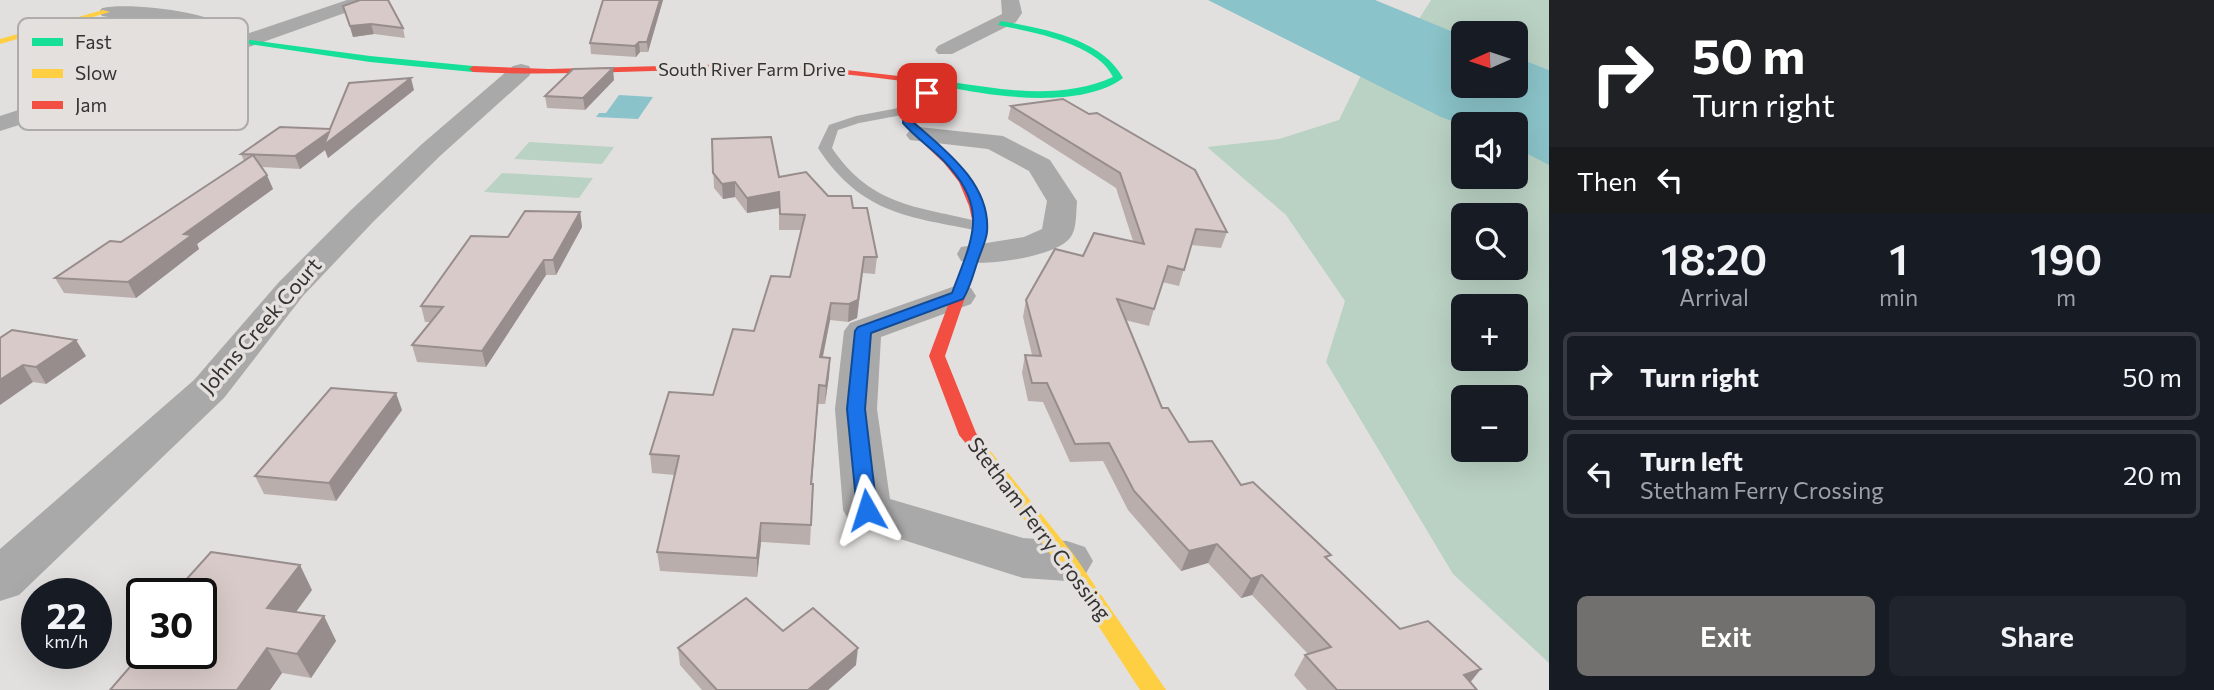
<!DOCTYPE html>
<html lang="en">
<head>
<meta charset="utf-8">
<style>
  body { margin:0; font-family:Commissioner,sans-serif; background:#20242c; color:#f1f3f6; height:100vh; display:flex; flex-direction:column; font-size:26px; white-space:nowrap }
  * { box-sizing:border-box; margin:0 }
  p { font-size:23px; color:#9ea1a6 }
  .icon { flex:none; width:38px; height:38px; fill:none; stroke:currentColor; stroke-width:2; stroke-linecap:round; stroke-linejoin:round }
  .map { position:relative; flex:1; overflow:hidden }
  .details { display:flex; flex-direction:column; background:#171b24; width:665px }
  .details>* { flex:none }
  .banner { background:#202124; color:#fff; overflow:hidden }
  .needle { width:46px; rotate:267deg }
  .controls { position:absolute; left:1451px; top:21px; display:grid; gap:14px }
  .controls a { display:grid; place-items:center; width:77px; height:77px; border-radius:10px; background:#171b24; box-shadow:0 7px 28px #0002; font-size:35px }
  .speed { position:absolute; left:21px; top:578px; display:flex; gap:14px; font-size:35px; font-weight:700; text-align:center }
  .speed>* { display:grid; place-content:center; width:91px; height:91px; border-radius:50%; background:#171b24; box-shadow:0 7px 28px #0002; line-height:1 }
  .speed small { font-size:18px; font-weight:400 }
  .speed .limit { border:4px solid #111; border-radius:10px; background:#fff; color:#111 }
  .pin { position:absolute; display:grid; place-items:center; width:60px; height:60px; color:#fff; margin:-30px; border-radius:14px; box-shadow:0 4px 10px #0006 }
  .me { position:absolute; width:77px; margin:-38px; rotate:354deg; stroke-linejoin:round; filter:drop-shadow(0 0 5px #0008) }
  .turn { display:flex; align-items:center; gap:24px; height:147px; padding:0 28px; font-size:32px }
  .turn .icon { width:91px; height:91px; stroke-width:2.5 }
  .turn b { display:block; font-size:49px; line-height:60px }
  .then { display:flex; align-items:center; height:66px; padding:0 28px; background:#0003; gap:14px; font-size:26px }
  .eta { display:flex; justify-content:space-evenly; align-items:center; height:119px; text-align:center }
  .eta b { font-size:42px; font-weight:600; line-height:49px }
  .action { display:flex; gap:14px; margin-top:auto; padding:14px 28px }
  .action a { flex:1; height:80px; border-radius:10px; background:#71706f; color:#fff; font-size:28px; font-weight:600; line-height:80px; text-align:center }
  .action a+a { background:#20242c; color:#f1f3f6 }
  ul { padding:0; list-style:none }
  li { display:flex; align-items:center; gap:21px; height:88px; margin:0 14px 10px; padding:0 14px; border:4px solid #363941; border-radius:10px }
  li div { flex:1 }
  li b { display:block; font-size:26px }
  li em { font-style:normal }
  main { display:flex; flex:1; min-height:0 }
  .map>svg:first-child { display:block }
</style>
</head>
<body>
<main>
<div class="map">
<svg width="1549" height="690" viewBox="0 0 1549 690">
  <rect width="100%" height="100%" fill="#e2e0df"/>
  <!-- green -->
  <g fill="#bad2c4" fill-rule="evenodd">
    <path d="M1431,0H1549V70L1516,57V33H1463V36L1419,19Z"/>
    <path d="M1370,57L1463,124V177H1516V134L1549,148V663L1453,574L1326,362L1345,301L1286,215L1207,147L1279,139L1339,120ZM1463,215H1516V268H1463ZM1463,306H1516V359H1463ZM1463,397H1516V450H1463Z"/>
    <path d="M529,142L614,147L602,164L514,159Z"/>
    <path d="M502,173L593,178L579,198L484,192Z"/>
  </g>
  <!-- water -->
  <g fill="#8ac3c9">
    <path d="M1208,0H1375L1463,36V86H1516V57L1549,70V165L1516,148V124L1463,125L1441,117Z"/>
    <path d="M619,95L653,97L638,119L596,117L599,113H606Z"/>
  </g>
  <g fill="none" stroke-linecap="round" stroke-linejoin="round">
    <!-- lane -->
    <path fill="#a9a9a9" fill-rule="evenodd" d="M909,106L913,107V113L859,123L838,130L832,148C872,208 922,207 986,223L988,226L986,229L980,231C909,217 861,214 818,148L829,125L856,116Z"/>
    <!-- street -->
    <g fill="#a9a9a9" fill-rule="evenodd">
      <path d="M347,0H373L370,4L114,95L0,131V116L220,44L214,42L211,38L214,34L197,26L108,17L102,16L99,12L102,8C127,2 218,11 234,33L229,40Z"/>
      <path d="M1001,0H1019L1022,13L1016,22L952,54H938L935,50L938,46L1002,14Z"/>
      <path d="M521,64L529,66L532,71L529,76L440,156L373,222L303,296L224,398L19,595L0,601V549L194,380L279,282L351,210L422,144L513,66Z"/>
      <path d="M919,127L1003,136L1050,160L1077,201C1076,212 1077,230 1070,238C1055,257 984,267 961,261L957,254L961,247L1024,237L1042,229L1047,201L1029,171L988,149L910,140L906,135L910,130Z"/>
      <path d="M958,285L971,288L976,296L971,304L881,337L877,409L890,499L1023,538L1067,541L1085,547L1093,561L1085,575L1067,581L1023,578L850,523L843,510L835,409L844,331L850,323Z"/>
    </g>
    <!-- fast -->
    <g fill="#16e098" fill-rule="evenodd">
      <path d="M78,18L148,22L195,36H221L370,56L473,66L477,69L473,72L370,62L221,40H194L147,26L81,22Z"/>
      <path d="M1001,21C1041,28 1102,38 1123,78C1082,109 995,97 948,87L946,85L951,82C1006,90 1061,100 1113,77C1097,43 1032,32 998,25Z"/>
    </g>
    <!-- slow -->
    <g fill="#ffcf43" fill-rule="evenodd">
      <path d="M103,10L110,12L0,44V39Z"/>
      <path d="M978,441L984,443L1074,555L1166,690H1140L1060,567L972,451L969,447L972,443Z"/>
    </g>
    <!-- jam -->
    <path fill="#f24e42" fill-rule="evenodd" d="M738,64L820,67L951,82L956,85L913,105L915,107L912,114C918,135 938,144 952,159C973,179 983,205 987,233L945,356L976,433L987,447L984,451H972L959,435L929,356L975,233L969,206L959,182L944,163L910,131L902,114L905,107L904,102L936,86C883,78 830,71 777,70C675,67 574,77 473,72L469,69L473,66L549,69Z"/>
  </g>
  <!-- wall -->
  <g fill="#baaeac">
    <path d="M603,0H663L648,52H640L636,57L591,54L590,43Z"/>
    <path d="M343,6L403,28L405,38L374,34L353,37Z"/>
    <path d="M614,80L585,110L547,108L545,96Z"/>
    <path d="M414,90L328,158L325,150L300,169L262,167L273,189L197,244L199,249L136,298L64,293L55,278L121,242L244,161L241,154L330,129Z"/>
    <path d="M1011,106L1227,232L1221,248L1191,245L1179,286L1162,282L1149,326L1125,320L1162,408L1189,442L1328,560L1400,629L1470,682L1477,690H1307L1294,675L1305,655L1308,654L1252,595L1241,598L1208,563L1181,571L1128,510L1103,461L1070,462L1043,402L1028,401L1022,373L1025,355H1032L1023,317L1026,300L1083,256L1133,241L1116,188L1008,119Z"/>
    <path d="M712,139L779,177L828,196L853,208L877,257L875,274L863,273L857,318L848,322L830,320L823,357L830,358L829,376L825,404H818L812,484H813L810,545L761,542L757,577L660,571L657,552L675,475L652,473L650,454L713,395L790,277L801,230H779V208L747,213L735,197L723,199L714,188Z"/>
    <path d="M580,212L582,227L556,275H546L486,367L417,362L412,345L431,322H425L421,306L508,237Z"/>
    <path d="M0,338L86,356L46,384L33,382Z"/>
    <path d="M402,410L336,501L264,494L255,476Z"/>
    <path d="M312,590L296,612L324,616L336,641L311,678L282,673L270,690H110Z"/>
    <path d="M678,648L856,665L828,690H702L680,665Z"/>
  </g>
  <!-- shaded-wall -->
  <g fill="#978d8c">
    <path d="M660,0H663L648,52L647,42Z"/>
    <path d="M371,24L374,34L353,37L350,26Z"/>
    <path d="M639,42L640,52L636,57L635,46Z"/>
    <path d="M613,68L614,80L585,110L583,98Z"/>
    <path d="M411,78L414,90L328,158L325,150L300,169L295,156L329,132Z"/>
    <path d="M267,175L273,189L197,244L199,249L136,298L128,282L184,234Z"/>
    <path d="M735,182V197L723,199L722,184Z"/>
    <path d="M779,192V208L747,213V198Z"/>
    <path d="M580,212L582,227L556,275L553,260Z"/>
    <path d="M864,257L857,318L848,322L849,304Z"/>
    <path d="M544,260L546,275L486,367L482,351Z"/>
    <path d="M831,303L830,320L819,375L820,357Z"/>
    <path d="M76,340L86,356L46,384L36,367Z"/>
    <path d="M830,358L829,376L825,404L826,386Z"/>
    <path d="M23,365L33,382L0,405V380Z"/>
    <path d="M819,385L818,404L810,503L811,484Z"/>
    <path d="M396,393L402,410L336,501L329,483Z"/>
    <path d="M761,523V542L757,577V558Z"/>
    <path d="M1217,544L1208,563L1181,571L1189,551Z"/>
    <path d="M300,565L312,590L281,632L267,608Z"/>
    <path d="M1262,575L1252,595L1241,598L1251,579Z"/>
    <path d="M324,616L336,641L311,678L297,654Z"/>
    <path d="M267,648L282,673L270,690H237Z"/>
    <path d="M858,648L856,665L828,690H808Z"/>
    <path d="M1481,669L1465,689L1464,675Z"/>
  </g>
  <!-- building -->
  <g fill="#d8cac8" stroke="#978d8c" stroke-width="2">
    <path d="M360,0H388L403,28L371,24L350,26L343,6Z"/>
    <path d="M603,0H660L647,42H639L635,46L590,43Z"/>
    <path d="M613,68L583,98L545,96L573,69Z"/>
    <path d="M411,78L324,145L329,132L295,156L241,154L280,127L330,129L349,83Z"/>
    <path d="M1063,99L1089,114L1097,113L1195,170L1227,232L1196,229L1184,270L1168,266L1154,309L1117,299L1162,408H1168L1189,442L1212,441L1241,485L1253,482L1331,555L1325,557L1400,629L1428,621L1481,669L1464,675L1477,690H1337L1305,655L1331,647L1262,575L1251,579L1217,544L1189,551L1134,491L1109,443L1075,444L1047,383H1032L1025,355L1041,356L1026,300L1055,249L1083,256L1094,233L1144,244L1120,173L1011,106Z"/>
    <path d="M771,137L779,177L806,172L828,196H851L853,208H867L877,257H864L858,300L849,304L831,303L820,357L830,358L826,386L819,385L811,484H813L811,525L761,523L757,558L657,552L679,456L650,454L669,392L713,395L733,329L754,331L771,276L790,277L805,215L780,214L779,192L747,198L735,182L722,184L713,173L712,139Z"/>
    <path d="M253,155L267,175L184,234L192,235L128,282L55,278L110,241L121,242Z"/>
    <path d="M525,211L580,212L553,260H544L482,351L412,345L443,307L421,306L471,236L508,237Z"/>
    <path d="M12,330L76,340L36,367L23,365L0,380V338Z"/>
    <path d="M331,388L396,393L329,483L255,476Z"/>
    <path d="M211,552L300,565L267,608L324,616L297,654L267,648L237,690H110L142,653H201V593H174Z"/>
    <path d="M746,598L783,631L813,608L858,648L808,690H717L678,648Z"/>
  </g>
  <!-- route -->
  <path fill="#1a73e8" stroke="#114b97" stroke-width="2" d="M927,90L932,93L930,95L914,105L913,122C945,150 991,184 987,232C986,242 980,253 977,263C973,275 970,288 963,299L871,333L865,409L877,510L874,515L867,517L860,515L857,510L847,409L855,331L858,327L952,293C972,239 991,208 943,160C930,147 915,137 903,123L904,102Z"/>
  <g text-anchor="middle" stroke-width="7" stroke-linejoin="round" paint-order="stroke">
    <!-- far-street labels -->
    <g font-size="18" fill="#343332" stroke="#e3e0de">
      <text x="752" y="76">South River Farm Drive</text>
    </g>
    <!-- street labels -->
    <g font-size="21" fill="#343332" stroke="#e3e0de">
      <text transform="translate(261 326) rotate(-49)" y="7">Johns Creek Court</text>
      <text transform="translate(1039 529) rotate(53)" y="7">Stetham Ferry Crossing</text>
    </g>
  </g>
  <!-- legend -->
  <rect x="18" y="18" width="230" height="112" rx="10" fill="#e3e0de" stroke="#aeacaa" stroke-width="2"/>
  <rect x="32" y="38" width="31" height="8" fill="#16e098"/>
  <rect x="32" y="69" width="31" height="9" fill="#ffcf43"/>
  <rect x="32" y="101" width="31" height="8" fill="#f24e42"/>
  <g font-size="19" fill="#343332">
    <text x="75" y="49">Fast</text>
    <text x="75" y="80">Slow</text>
    <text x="75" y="112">Jam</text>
  </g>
</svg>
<div class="controls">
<a><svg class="needle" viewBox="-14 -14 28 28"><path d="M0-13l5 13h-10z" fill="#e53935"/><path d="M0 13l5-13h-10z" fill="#9ea1a6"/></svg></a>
<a><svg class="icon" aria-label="sound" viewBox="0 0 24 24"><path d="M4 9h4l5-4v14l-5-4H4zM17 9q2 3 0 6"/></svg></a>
<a><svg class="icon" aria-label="search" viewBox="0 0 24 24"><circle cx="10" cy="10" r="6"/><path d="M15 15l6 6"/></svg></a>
<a>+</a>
<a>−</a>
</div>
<div class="speed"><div>22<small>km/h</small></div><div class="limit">30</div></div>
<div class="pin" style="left:927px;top:93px;background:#d93025"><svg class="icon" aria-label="arrive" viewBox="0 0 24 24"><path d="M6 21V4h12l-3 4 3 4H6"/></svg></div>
<svg class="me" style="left:867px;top:510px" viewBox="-20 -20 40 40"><path d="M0-17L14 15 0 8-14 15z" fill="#1a73e8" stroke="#fff" stroke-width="4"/></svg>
</div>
<section class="details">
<div class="banner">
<div class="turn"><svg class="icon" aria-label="right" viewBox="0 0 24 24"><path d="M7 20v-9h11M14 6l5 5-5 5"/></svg><div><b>50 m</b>Turn right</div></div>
<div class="then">Then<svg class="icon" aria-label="left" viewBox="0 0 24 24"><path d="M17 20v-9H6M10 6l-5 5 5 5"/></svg></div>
</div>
<div class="eta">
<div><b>18:20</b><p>Arrival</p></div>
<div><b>1</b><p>min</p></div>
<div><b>190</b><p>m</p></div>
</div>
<ul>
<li><svg class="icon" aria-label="right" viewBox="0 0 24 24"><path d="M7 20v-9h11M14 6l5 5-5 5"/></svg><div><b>Turn right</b></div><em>50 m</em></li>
<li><svg class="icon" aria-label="left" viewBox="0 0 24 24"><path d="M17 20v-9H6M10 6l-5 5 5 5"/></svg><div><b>Turn left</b><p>Stetham Ferry Crossing</p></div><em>20 m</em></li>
</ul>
<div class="action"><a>Exit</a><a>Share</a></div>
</section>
</main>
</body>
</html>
